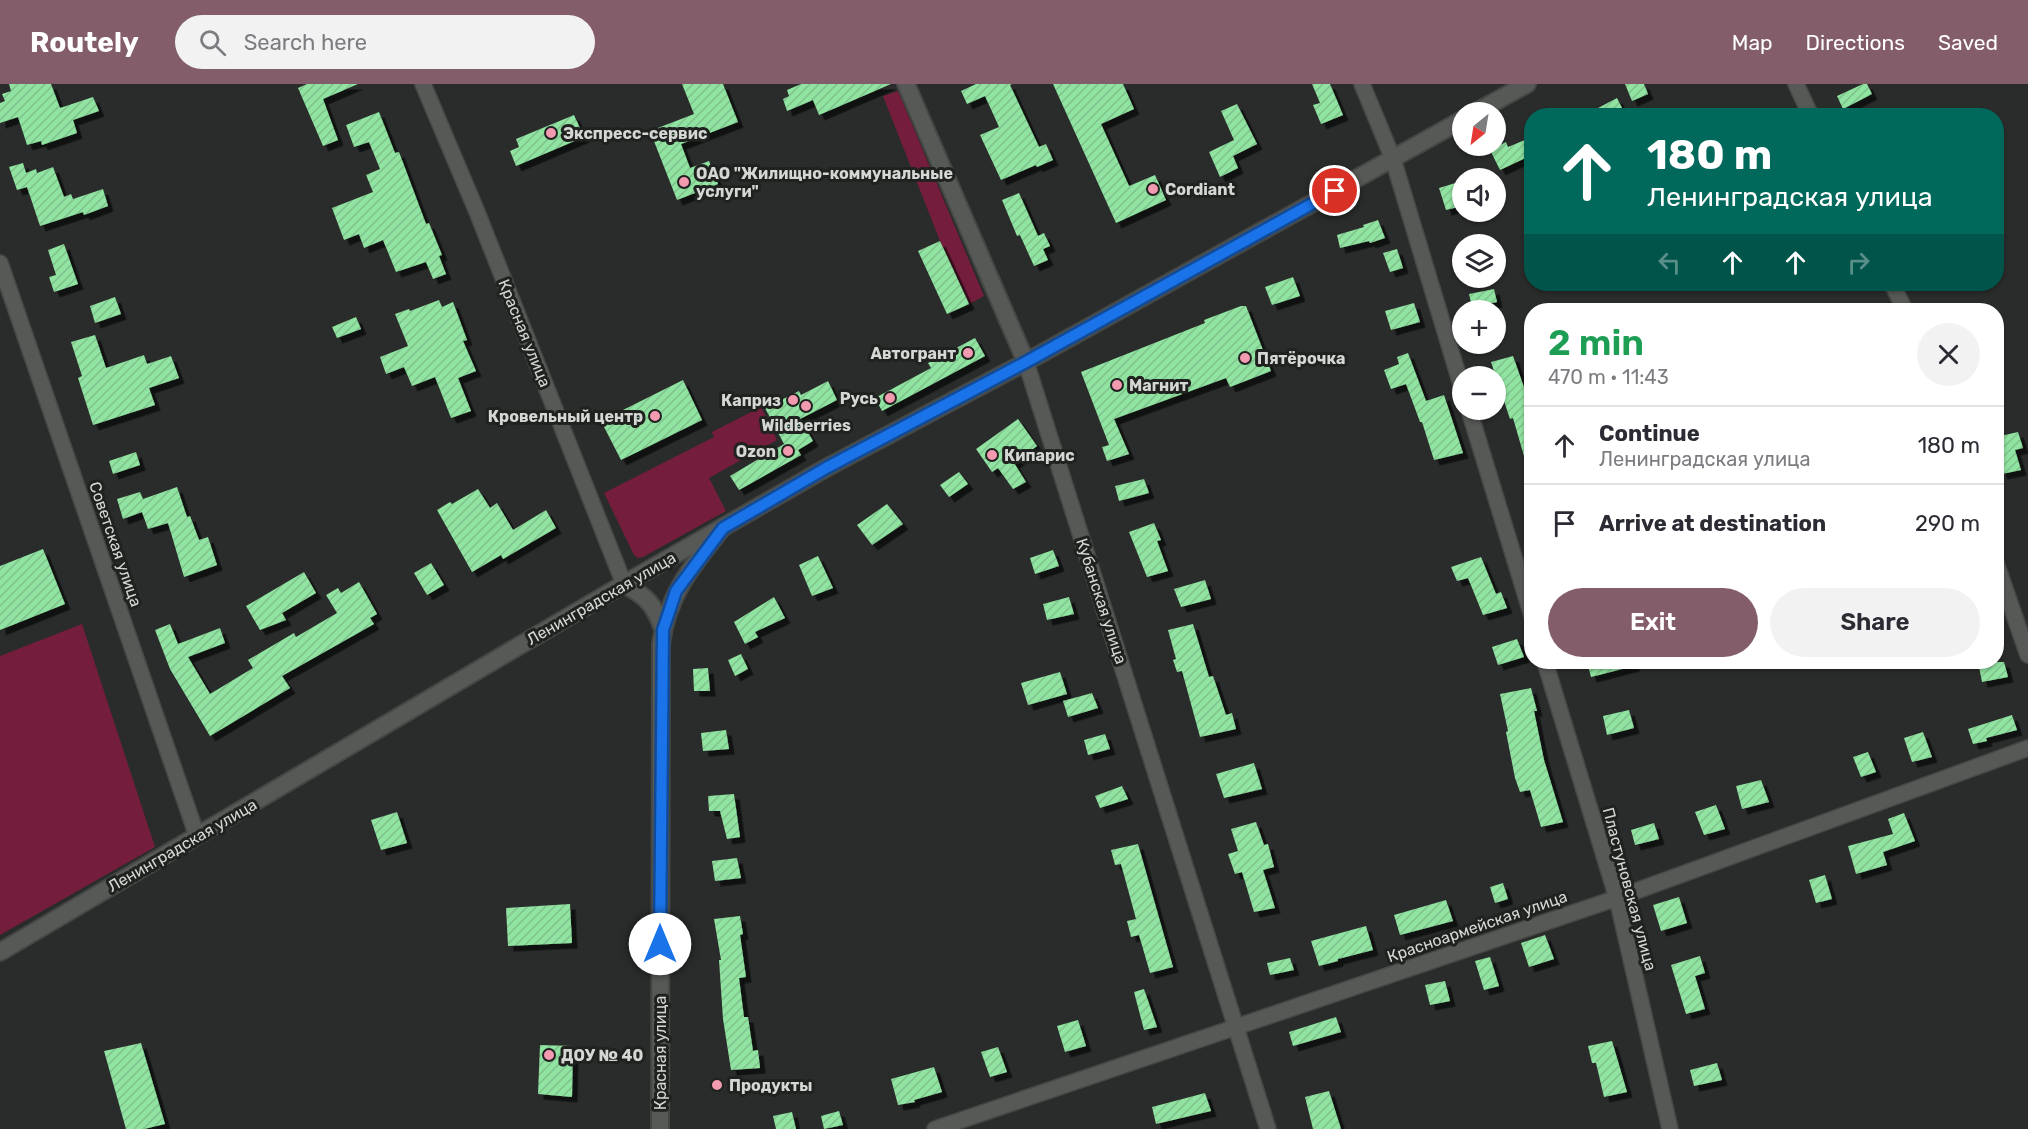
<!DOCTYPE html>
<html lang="en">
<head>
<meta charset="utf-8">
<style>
  body { margin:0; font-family:Rubik,sans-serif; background:#f2f2f3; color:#2b2b33; height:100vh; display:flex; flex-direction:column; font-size:22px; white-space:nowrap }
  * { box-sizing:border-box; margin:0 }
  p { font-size:20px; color:#7c7c81 }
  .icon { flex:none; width:33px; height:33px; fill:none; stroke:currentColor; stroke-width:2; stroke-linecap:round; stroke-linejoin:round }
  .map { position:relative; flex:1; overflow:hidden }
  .details { position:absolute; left:1524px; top:219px; width:480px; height:366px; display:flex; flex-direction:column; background:#fff; border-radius:24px; box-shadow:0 2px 4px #0004 }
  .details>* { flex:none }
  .top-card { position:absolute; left:1524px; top:24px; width:480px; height:183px; border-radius:24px; box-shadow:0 2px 4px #0004; background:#00695c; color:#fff; overflow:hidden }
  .needle { width:39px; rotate:210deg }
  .buttons { position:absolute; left:1452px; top:18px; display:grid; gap:12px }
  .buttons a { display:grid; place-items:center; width:54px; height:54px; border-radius:50%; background:#fff; box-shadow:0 2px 4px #0004; font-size:30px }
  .pin { position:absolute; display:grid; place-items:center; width:51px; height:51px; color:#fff; margin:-26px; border:3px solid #fff; border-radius:50%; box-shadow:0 2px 6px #0007 }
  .me { position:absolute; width:66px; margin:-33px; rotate:0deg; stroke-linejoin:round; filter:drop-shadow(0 0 4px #0008) }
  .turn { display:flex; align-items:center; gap:21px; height:126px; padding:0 24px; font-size:27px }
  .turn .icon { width:78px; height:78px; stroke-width:2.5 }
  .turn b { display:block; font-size:42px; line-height:51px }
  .lanes { display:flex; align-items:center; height:57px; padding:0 24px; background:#0003; justify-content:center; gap:30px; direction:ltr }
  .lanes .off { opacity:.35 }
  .round { display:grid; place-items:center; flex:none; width:63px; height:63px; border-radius:32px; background:#f2f2f3 }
  .head { display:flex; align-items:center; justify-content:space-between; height:102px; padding:0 24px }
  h1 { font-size:36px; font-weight:600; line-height:45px; color:#1e9e55 }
  .primary-button { display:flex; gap:12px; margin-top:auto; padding:12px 24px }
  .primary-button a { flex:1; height:69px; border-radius:36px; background:#845d6b; color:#fff; font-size:24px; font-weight:600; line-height:69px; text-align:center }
  .primary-button a+a { background:#f2f2f3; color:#2b2b33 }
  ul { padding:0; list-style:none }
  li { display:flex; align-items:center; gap:18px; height:78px; padding:0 24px; border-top:2px solid #e1e1e2 }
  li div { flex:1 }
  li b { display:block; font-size:22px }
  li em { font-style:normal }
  header { display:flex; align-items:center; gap:36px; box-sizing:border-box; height:84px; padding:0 30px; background:#845d6b; color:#fff }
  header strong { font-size:28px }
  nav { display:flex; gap:33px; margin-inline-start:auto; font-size:21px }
  .search { width:420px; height:54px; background:#f2f2f3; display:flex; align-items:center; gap:15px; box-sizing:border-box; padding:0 21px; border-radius:33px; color:#7c7c81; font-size:22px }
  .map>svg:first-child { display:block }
</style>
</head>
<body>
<header>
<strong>Routely</strong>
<div class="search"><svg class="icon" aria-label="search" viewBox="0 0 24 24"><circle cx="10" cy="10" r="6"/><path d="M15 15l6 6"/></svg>Search here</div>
<nav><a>Map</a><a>Directions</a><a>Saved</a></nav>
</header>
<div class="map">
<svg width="2028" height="1045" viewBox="0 0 2028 1045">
  <defs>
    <pattern id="building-hatch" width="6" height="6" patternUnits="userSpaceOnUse" patternTransform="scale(1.5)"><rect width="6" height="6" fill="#90e3a0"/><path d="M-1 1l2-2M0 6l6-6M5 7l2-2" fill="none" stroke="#80c28d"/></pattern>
    <filter id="shadow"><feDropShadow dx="5.5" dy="5.5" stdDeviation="0" flood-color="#0009"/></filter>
  </defs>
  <rect width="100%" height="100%" fill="#292c2a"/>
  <!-- grass -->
  <g fill="#751d3d">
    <path d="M898,7L984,212L969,220L940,157L883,12Z"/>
    <path d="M761,323L777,356L709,394L726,427L643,473L638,474L634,471L604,409L714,353L712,348Z"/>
    <path d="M82,540L155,763L0,851V572Z"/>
  </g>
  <!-- building -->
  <g fill="url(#building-hatch)" filter="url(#shadow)">
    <path d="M9,0H51L60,24L93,13L99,27L73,36L77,49L42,61L41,57L27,61L18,33L0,39V19L5,17L2,10L11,7Z"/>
    <path d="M307,0H358L323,15L338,56L323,62L298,4Z"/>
    <path d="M682,0H723L738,38L681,60L690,84L709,77L718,100L677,116L650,47L694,30Z"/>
    <path d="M801,0H891L819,31L813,16L787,27L783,15L789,12L787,6Z"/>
    <path d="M976,0H1012L1010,1L1039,63L1046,60L1053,76L1037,83L1036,81L1001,96L980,51L999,43L985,12L967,20L961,7Z"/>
    <path d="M1053,0H1123L1134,25L1101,40L1129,102L1155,91L1166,116L1116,139Z"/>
    <path d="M1312,0H1330L1343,31L1321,40L1313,21L1320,19Z"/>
    <path d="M1625,0H1644L1648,10L1632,17Z"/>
    <path d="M1863,0H1867L1872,10L1843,25L1837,12Z"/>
    <path d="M1617,14L1626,32H1583Z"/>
    <path d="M1237,20L1257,60L1233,72L1238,84L1220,93L1209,68L1234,56L1221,27Z"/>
    <path d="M379,28L395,69L399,68L426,140L429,139L442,171L439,172L446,190L433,195L426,178L396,188L383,156L364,164L359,150L344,156L332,124L373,108L366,91L380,85L369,58L354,63L346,41Z"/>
    <path d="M574,31L584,53L516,82L510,67L519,63L516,55Z"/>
    <path d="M1532,53V71L1500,86L1490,66L1506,58L1508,63Z"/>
    <path d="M23,79L26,89L36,85L37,89L53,83L64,113L71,110L73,115L103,105L108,122L84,131L83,128L40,142L27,103L17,106L9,83Z"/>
    <path d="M1462,97V122L1446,126L1439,104Z"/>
    <path d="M1019,109L1038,152L1044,149L1050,162L1043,165L1048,176L1034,182L1020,151L1017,152L1002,116Z"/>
    <path d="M1378,136L1385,154L1370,159L1369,157L1340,164L1337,151L1364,143L1363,141Z"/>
    <path d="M940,157L969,220L947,230L918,167Z"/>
    <path d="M64,160L78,200L54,208L49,193L56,191L48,166Z"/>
    <path d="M1397,165L1403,184L1390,188L1383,169Z"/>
    <path d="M1293,193L1300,212L1272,221L1265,203Z"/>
    <path d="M1494,205L1497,218L1472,223L1469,210Z"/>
    <path d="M115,213L121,230L95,239L90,222Z"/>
    <path d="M439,216L442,223L453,218L467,256L463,257L476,287L458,294L471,327L451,334L435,293L412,302L404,283L386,290L380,273L408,262L395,230L409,225L410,227Z"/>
    <path d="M1414,219L1420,238L1391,246L1385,227Z"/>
    <path d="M1241,222H1246L1271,287L1230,303L1226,294L1114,335L1129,370L1107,377L1102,363L1109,361L1081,288L1205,239L1204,236Z"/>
    <path d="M356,233L361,245L337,254L332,243Z"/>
    <path d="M95,251L106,284L144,271L147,280L171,272L179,294L149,304L155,321L93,341L78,294L82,292L71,258Z"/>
    <path d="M975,254L985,272L882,327L875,314L931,284L928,279Z"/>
    <path d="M1408,269L1426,317L1444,311L1463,369L1434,376L1422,338H1420L1406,300L1391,305L1384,286L1399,280L1397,273Z"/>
    <path d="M1513,272L1526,309H1528L1532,318V386H1528L1513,334L1510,335L1491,278Z"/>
    <path d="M683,296L702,336L621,376L601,337Z"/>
    <path d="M828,297L837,316L800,335L813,357L798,366L801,371L739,406L730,392L784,360L765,324L799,307L801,311Z"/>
    <path d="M1018,335L1037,362L1014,379L1026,398L1013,405L998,384L992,388L976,365Z"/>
    <path d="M2018,348L2023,364L2015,366L2021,386L2002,390L1997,376L2001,375L1996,353Z"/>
    <path d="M136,368L140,381L113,390L109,377Z"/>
    <path d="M959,388L968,400L949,413L940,401Z"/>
    <path d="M1144,395L1149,409L1119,417L1115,402Z"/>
    <path d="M177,403L187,433L190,432L199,456L208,453L217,481L184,493L168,439L148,445L142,428L123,435L117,415L140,408L143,415Z"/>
    <path d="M478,405L490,424L497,419L513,446L546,426L556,444L503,475L501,471L472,488L437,426L450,418L452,420Z"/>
    <path d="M887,420L903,440L872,461L857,441Z"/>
    <path d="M1154,439L1161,456L1157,457L1168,487L1147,493L1129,448Z"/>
    <path d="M43,465L65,520L0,546V482Z"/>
    <path d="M1053,466L1059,482L1035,490L1030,474Z"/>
    <path d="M818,472L833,504L812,512L799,481Z"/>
    <path d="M1481,473L1496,510L1501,508L1507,524L1483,531L1468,494L1457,497L1451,483Z"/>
    <path d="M431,479L444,501L427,511L414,489Z"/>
    <path d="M304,488L316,509L282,529L286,536L260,546L246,522Z"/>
    <path d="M1205,496L1211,515L1181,523L1174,505Z"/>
    <path d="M359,498L377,530L370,534L374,540L282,592L290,604L210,652L170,585L155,546L170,540L178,560L220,544L225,559L188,573L210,610L253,584L248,576L294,549L296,553L337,529L326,511L338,504L341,509Z"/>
    <path d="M774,513L785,534L755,548L758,553L745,560L734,538Z"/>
    <path d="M1069,513L1074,530L1047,536L1043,520Z"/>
    <path d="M1193,540L1209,593L1213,592L1226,631L1232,629L1236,645L1200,653L1182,587L1177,588L1173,576L1176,575L1168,546Z"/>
    <path d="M1517,555L1524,573L1498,581L1492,563Z"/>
    <path d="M741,570L748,585L735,592L728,576Z"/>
    <path d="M1587,578H1634V582L1591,593Z"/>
    <path d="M1978,578H2004L2008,593L1982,598Z"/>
    <path d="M708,584L710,607H694L693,585Z"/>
    <path d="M1060,588L1067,610L1028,621L1021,599Z"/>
    <path d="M1531,604L1537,627H1534L1544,676L1563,738L1541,743L1530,706L1520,708L1515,694L1506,648L1508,647L1500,610Z"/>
    <path d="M1092,609L1098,624L1068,633L1063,617Z"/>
    <path d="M1629,626L1634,644L1607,651L1603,632Z"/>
    <path d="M2012,631L2017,646L1986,654L1987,657L1973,660L1968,645Z"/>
    <path d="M726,646L729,665L703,667L701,649Z"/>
    <path d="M1923,648L1932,673L1912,678L1904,654Z"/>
    <path d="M1105,650L1110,665L1088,671L1084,656Z"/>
    <path d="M1868,668L1876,688L1861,693L1853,673Z"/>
    <path d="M1254,679L1262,705L1224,714L1216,690Z"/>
    <path d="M1761,696L1769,718L1742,725L1736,702Z"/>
    <path d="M1122,702L1128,715L1100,724L1095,712Z"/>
    <path d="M734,710L740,753L727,755L720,727H709L708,712Z"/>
    <path d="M1716,721L1725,745L1704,751L1695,728Z"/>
    <path d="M397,728L407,759L381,766L371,736Z"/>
    <path d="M1904,729L1915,757L1883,768L1887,781L1856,790L1848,762L1893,750L1888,735Z"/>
    <path d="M1256,738L1264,761L1268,760L1274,783L1263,786L1275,824L1254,828L1242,788L1235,790L1228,770L1238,767L1231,745Z"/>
    <path d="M1654,739L1659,755L1635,761L1631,746Z"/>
    <path d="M1138,760L1173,883L1150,889L1139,851L1131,853L1127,837L1136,835L1121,780L1115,781L1111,766Z"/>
    <path d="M737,774L741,794L715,797L712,777Z"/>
    <path d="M1825,791L1832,815L1816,819L1809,796Z"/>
    <path d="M1503,799L1508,815L1495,819L1490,803Z"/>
    <path d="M1679,813L1687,839L1661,847L1653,821Z"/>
    <path d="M1446,816L1453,837L1400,851L1394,831Z"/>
    <path d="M570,820L572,859L508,862L506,824Z"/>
    <path d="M740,832L743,850L740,851L746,893L739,894L744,933H748L753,967L758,966L760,984L731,986L723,935L719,876H721L714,835Z"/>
    <path d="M1366,842L1373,866L1338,875V877L1319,882L1311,857Z"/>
    <path d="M1545,851L1554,875L1529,883L1521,859Z"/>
    <path d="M1700,872L1705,889L1695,892L1705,925L1686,930L1671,881Z"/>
    <path d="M1490,873L1499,902L1484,906L1475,877Z"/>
    <path d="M1290,874L1294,886L1270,891L1267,879Z"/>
    <path d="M1445,897L1450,917L1430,921L1425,901Z"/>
    <path d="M1144,905L1157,943L1144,946L1134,908Z"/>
    <path d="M1336,933L1341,948L1293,962L1289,948Z"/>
    <path d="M1078,936L1086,962L1065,968L1057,942Z"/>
    <path d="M1612,957L1627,1008L1604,1013L1596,979H1592L1588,962Z"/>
    <path d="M141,959L165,1040L144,1045H126L104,967Z"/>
    <path d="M540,961L573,962L572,1013L538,1010Z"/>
    <path d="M998,963L1007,988L990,993L981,968Z"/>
    <path d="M1717,979L1722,996L1694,1002L1690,986Z"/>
    <path d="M934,983L942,1008L914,1016L915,1018L898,1021L891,995Z"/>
    <path d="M1329,1007L1341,1045H1313L1305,1013Z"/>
    <path d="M1205,1009L1211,1027L1156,1040L1152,1023Z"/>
    <path d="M839,1027L843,1041L824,1045L821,1032Z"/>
    <path d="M792,1028L796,1045H776L773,1032Z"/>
  </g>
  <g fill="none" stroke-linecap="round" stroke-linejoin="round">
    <!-- minor casing -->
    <g stroke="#454745" stroke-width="18">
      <g id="minor">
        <path d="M423,0L477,128L624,500"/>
        <path d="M1362,0L1393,75L1462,304"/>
        <path d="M1796,0L1811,32"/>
        <path d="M0,179L197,752"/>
        <path d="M1892,200L1905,226"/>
        <path d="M1026,278L1268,1045"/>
        <path d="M1469,326L1532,532"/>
        <path d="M1996,479L2028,571"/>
        <path d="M1545,578L1617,814L1670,1045"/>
        <path d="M935,1045L1617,814L2028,664"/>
      </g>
    </g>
    <!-- tertiary casing -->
    <g stroke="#454745" stroke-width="20">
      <g id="tertiary">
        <path d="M906,0L1026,278"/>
        <path d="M624,500C647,513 654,520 663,545"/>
        <path d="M660,1045L661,560C667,511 693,481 723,443"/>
      </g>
    </g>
    <!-- secondary casing -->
    <g stroke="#454745" stroke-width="20">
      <g id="secondary">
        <path d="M1476,28L1527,0"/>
        <path d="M0,868L624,500L826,384L1026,278L1462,36"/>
      </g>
    </g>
    <!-- minor -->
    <use href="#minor" stroke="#565956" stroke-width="15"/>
    <!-- tertiary -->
    <use href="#tertiary" stroke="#565956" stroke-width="16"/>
    <!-- secondary -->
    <use href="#secondary" stroke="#565956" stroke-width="16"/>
  </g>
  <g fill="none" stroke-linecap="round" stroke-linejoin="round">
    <!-- route casing -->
    <g stroke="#114b97" stroke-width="15">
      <path id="route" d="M660,860L663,546L676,507L723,444L826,384L1026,278L1335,107"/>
    </g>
    <!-- route -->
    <use href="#route" stroke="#1a73e8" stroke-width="10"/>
  </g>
  <!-- markers -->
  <g fill="#f19ab0" stroke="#202220" stroke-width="2">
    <circle cx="551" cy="49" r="6"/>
    <circle cx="684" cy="98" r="6"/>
    <circle cx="1153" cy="105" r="6"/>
    <circle cx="968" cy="269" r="6"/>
    <circle cx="1245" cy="274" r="6"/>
    <circle cx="1117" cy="301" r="6"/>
    <circle cx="890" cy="314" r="6"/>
    <circle cx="793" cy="316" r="6"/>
    <circle cx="806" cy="322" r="6"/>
    <circle cx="655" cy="332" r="6"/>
    <circle cx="788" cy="367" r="6"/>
    <circle cx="992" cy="371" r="6"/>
    <circle cx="549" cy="971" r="6"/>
    <circle cx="717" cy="1001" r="6"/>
  </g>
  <g text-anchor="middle" stroke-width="6" stroke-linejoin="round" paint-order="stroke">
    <!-- poi labels -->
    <g font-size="16" font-weight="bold" fill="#d5d7d5" stroke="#202220" text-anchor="start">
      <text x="563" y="55">Экспресс-сервис</text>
      <text x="696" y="95">ОАО "Жилищно-коммунальные<tspan x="696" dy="18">услуги"</tspan></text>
      <text x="1165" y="111">Cordiant</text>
      <text x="956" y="275" text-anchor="end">Автогрант</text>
      <text x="1257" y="280">Пятёрочка</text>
      <text x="1129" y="307">Магнит</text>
      <text x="878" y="320" text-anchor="end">Русь</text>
      <text x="781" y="322" text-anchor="end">Каприз</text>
      <text x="643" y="338" text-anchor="end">Кровельный центр</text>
      <text x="806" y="347" text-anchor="middle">Wildberries</text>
      <text x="776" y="373" text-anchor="end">Ozon</text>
      <text x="1004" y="377">Кипарис</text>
      <text x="561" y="977">ДОУ № 40</text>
      <text x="729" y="1007">Продукты</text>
    </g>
    <!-- street labels -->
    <g font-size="16" fill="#d5d7d5" stroke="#202220">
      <text transform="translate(525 249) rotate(68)" y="6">Красная улица</text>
      <text transform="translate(116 460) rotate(71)" y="6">Советская улица</text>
      <text transform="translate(601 514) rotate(-30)" y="6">Ленинградская улица</text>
      <text transform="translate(1102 517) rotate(72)" y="6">Кубанская улица</text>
      <text transform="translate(182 761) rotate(-30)" y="6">Ленинградская улица</text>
      <text transform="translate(1630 805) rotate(75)" y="6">Пластуновская улица</text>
      <text transform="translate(1477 842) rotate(-19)" y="6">Красноармейская улица</text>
      <text transform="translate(660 969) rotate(-90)" y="6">Красная улица</text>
    </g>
  </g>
</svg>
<div class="buttons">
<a><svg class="needle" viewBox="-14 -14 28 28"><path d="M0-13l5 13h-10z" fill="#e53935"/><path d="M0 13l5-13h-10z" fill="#7c7c81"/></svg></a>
<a><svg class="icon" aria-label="sound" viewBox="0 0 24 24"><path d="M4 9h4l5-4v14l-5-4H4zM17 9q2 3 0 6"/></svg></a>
<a><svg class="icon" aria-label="layers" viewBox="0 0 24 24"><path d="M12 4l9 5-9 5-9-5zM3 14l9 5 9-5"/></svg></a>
<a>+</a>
<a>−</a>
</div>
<div class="pin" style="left:1335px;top:107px;background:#d93025"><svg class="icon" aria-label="arrive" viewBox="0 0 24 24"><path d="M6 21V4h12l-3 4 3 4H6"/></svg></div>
<svg class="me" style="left:660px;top:860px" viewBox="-20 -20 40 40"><circle r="19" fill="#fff"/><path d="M0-13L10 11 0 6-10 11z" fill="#1a73e8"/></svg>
<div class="top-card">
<div class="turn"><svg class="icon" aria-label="ahead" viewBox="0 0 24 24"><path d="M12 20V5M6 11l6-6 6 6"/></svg><div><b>180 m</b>Ленинградская улица</div></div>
<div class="lanes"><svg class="icon off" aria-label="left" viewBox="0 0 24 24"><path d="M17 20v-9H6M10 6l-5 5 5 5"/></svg><svg class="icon" aria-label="ahead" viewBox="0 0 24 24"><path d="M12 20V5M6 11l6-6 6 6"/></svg><svg class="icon" aria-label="ahead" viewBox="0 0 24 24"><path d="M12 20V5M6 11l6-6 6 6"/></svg><svg class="icon off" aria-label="right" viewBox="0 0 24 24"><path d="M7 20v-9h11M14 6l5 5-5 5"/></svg></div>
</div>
<section class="details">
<div class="head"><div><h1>2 min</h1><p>470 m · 11:43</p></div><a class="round"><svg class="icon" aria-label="close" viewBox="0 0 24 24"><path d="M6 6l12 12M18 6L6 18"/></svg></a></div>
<ul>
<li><svg class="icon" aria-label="ahead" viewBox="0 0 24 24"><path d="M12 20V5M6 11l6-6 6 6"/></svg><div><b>Continue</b><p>Ленинградская улица</p></div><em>180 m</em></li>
<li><svg class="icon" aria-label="arrive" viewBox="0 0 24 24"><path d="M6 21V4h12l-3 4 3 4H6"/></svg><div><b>Arrive at destination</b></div><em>290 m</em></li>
</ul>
<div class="primary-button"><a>Exit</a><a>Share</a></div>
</section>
</div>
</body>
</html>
